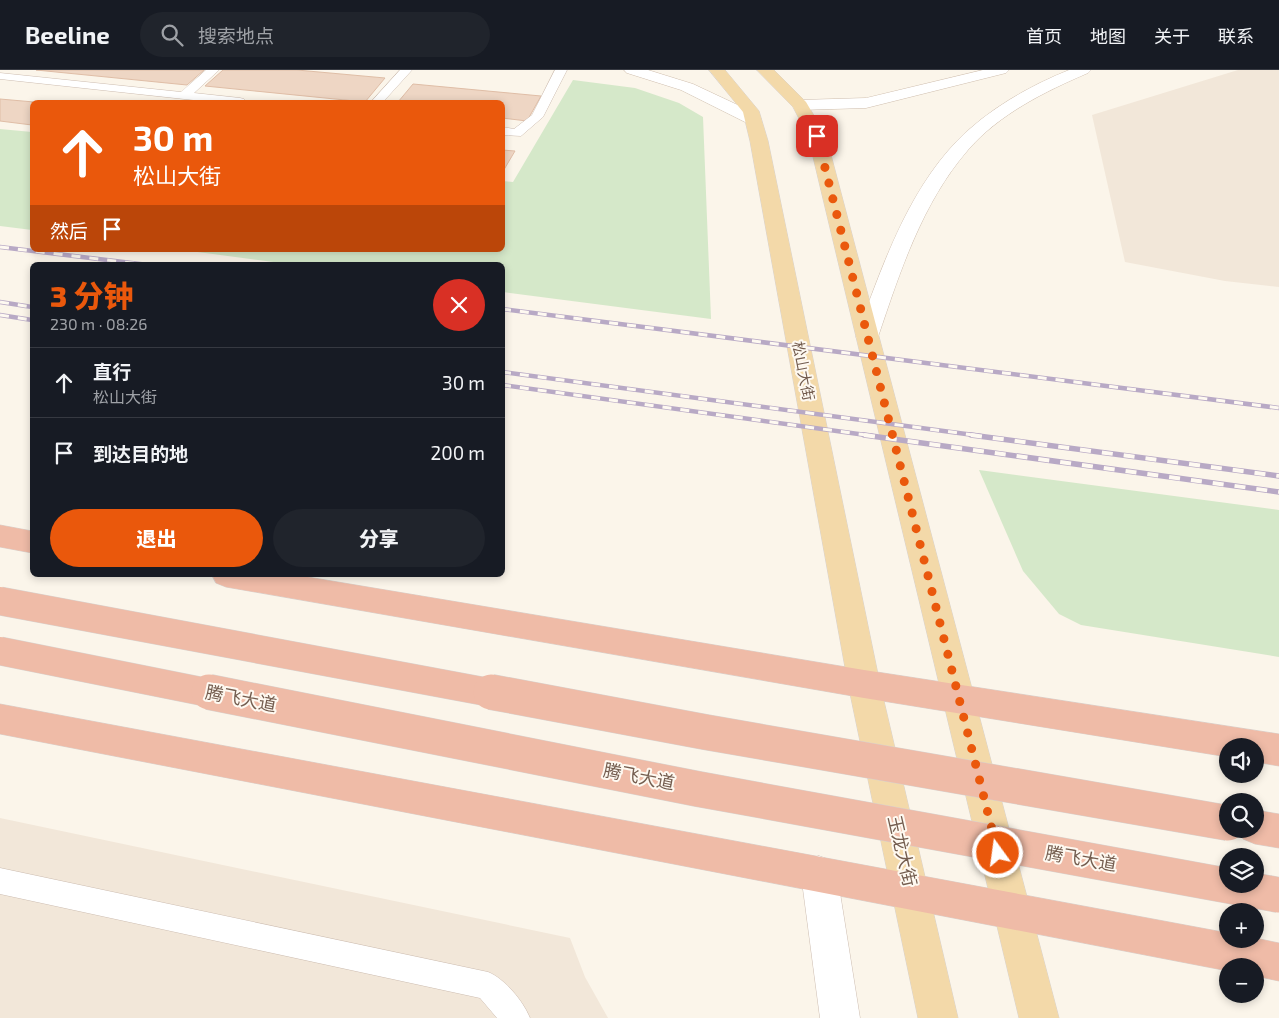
<!DOCTYPE html>
<html lang="zh">
<head>
<meta charset="utf-8">
<style>
  body { margin:0; font-family:"Exo 2","Noto Sans SC",sans-serif; background:#20242c; color:#f1f3f6; height:100vh; display:flex; flex-direction:column; font-size:19px; white-space:nowrap }
  * { box-sizing:border-box; margin:0 }
  p { font-size:16px; color:#9ea1a6 }
  .icon { flex:none; width:28px; height:28px; fill:none; stroke:currentColor; stroke-width:2; stroke-linecap:round; stroke-linejoin:round }
  .map { position:relative; flex:1; overflow:hidden }
  .side { position:absolute; left:30px; top:192px; width:475px; height:315px; display:flex; flex-direction:column; background:#171b24; border-radius:8px; box-shadow:0 2px 8px #0003 }
  .side>* { flex:none }
  .top-card { position:absolute; left:30px; top:30px; width:475px; height:152px; border-radius:8px; box-shadow:0 2px 8px #0003; background:#ea580c; color:#fff; overflow:hidden }
  .fabs { position:absolute; left:1219px; top:668px; display:grid; gap:10px }
  .fabs a { display:grid; place-items:center; width:45px; height:45px; border-radius:50%; background:#171b24; box-shadow:0 2px 8px #0003; font-size:25px }
  .pin { position:absolute; display:grid; place-items:center; width:42px; height:42px; color:#fff; margin:-21px; border-radius:10px; box-shadow:0 2px 8px #0006 }
  .me { position:absolute; width:55px; margin:-28px; rotate:346deg; stroke-linejoin:round; filter:drop-shadow(0 0 4px #0008) }
  .turn { display:flex; align-items:center; gap:18px; height:105px; padding:0 20px; font-size:22px }
  .turn .icon { width:65px; height:65px; stroke-width:2.5 }
  .turn b { display:block; font-size:35px; line-height:42px }
  .then { display:flex; align-items:center; height:48px; padding:0 20px; background:#0003; gap:10px; font-size:19px }
  .round { display:grid; place-items:center; flex:none; width:52px; height:52px; border-radius:26px; background:#20242c }
  .summary { display:flex; align-items:center; justify-content:space-between; height:85px; padding:0 20px }
  h1 { font-size:30px; font-weight:800; line-height:38px; color:#ea580c }
  .action { display:flex; gap:10px; margin-top:auto; padding:10px 20px }
  .action a { flex:1; height:58px; border-radius:30px; background:#ea580c; color:#fff; font-size:20px; font-weight:800; line-height:58px; text-align:center }
  .action a+a { background:#20242c; color:#f1f3f6 }
  ul { padding:0; list-style:none }
  li { display:flex; align-items:center; gap:15px; height:70px; padding:0 20px; border-top:1px solid #363941 }
  li div { flex:1 }
  li b { display:block; font-size:19px }
  li em { font-style:normal }
  header { display:flex; align-items:center; gap:30px; box-sizing:border-box; height:70px; padding:0 25px; background:#171b24; border-bottom:1px solid #363941 }
  header strong { font-size:24px }
  nav { display:flex; gap:28px; margin-inline-start:auto; font-size:18px }
  .search { width:350px; height:45px; background:#20242c; display:flex; align-items:center; gap:12px; box-sizing:border-box; padding:0 18px; border-radius:28px; color:#9ea1a6; font-size:19px }
  .map>svg:first-child { display:block }
</style>
</head>
<body>
<header>
<strong>Beeline</strong>
<div class="search"><svg class="icon" aria-label="search" viewBox="0 0 24 24"><circle cx="10" cy="10" r="6"/><path d="M15 15l6 6"/></svg>搜索地点</div>
<nav><a>首页</a><a>地图</a><a>关于</a><a>联系</a></nav>
</header>
<div class="map">
<svg width="1279" height="948" viewBox="0 0 1279 948">
  <rect width="100%" height="100%" fill="#fbf5ea"/>
  <!-- residential -->
  <g fill="#f2e7d9">
    <path d="M1238,0H1279V217L1225,211L1125,192L1092,45Z"/>
    <path d="M0,748L570,868L585,907L608,948H0Z"/>
  </g>
  <!-- green -->
  <g fill="#d5e8c9">
    <path d="M573,10L635,18L679,33L703,47L711,249L503,222L502,195H297L182,180H502L503,111L513,112Z"/>
    <path d="M0,59L32,62V160L0,156Z"/>
    <path d="M979,400L1279,440V587L1081,555L1059,544L1023,501Z"/>
  </g>
  <!-- building -->
  <g fill="#eed6c4" stroke="#dfbda6">
    <path d="M36,0H204L187,15Z"/>
    <path d="M223,0H297L385,8L365,32L205,16Z"/>
    <path d="M413,14L541,26L527,51L502,48V32H398Z"/>
    <path d="M0,29L34,32H32V55L0,51Z"/>
    <path d="M502,80L515,81L502,103Z"/>
  </g>
  <g fill="none" stroke-linecap="round" stroke-linejoin="round">
    <!-- lane casing -->
    <g stroke="#cdbdb1" stroke-width="1">
      <g id="lane">
        <path d="M206,0H219L194,23L240,28L244,29L246,32H212L0,9V3L181,22Z"/>
        <path d="M400,0H412L383,32H371Z"/>
        <path d="M555,0H567L543,47L521,66L502,65V57L514,59L532,45Z"/>
        <path d="M0,798L488,902C505,909 523,931 530,948H497L480,928L0,824Z"/>
      </g>
    </g>
    <!-- street casing -->
    <g stroke="#cdbdb1" stroke-width="1">
      <path id="street" d="M819,786L832,791L837,804L860,948H820L801,804L806,791Z"/>
    </g>
    <!-- secondary casing -->
    <g stroke="#cfbeae" stroke-width="1">
      <g id="secondary">
        <path d="M624,0H648L693,14L759,45L761,49L759,53H747L681,20L627,3Z"/>
        <path d="M983,0H1009L1006,3L866,38L800,40L794,38L792,35L794,32L800,30L866,28Z"/>
        <path d="M1069,0H1091L1088,3C1046,21 999,44 968,80C922,133 900,202 878,267L875,272L867,274L859,272L856,267C881,200 906,124 957,71C987,40 1029,16 1069,0Z"/>
      </g>
    </g>
    <!-- primary casing -->
    <g stroke="#d8d2ce" stroke-width="1">
      <g id="primary">
        <path d="M709,0H725L759,41L768,71L880,614L958,948H918L848,614L750,71L743,42Z"/>
        <path d="M757,0H774L806,32L826,66L1059,948H1019L808,66L793,37Z"/>
      </g>
    </g>
    <!-- highway casing -->
    <g stroke="#d8d2ce" stroke-width="1">
      <g id="highway">
        <path d="M0,455L32,461V483L0,477Z"/>
        <path d="M212,505H296L864,600L1279,664V696L1255,692V676H1228V687L864,628L226,517L216,513Z"/>
        <path d="M0,634L1228,863V869L1255,868L1279,873V911L1255,906V896H1228V901L0,664Z"/>
        <path d="M1255,740L1279,744V778L1255,774L1243,769L1238,759H1255Z"/>
      </g>
    </g>
    <!-- lane -->
    <use href="#lane" fill="#fff" fill-rule="evenodd"/>
    <!-- street -->
    <use href="#street" fill="#fff" fill-rule="evenodd"/>
    <!-- secondary -->
    <use href="#secondary" fill="#fff" fill-rule="evenodd"/>
    <!-- primary -->
    <use href="#primary" fill="#f3d9a9" fill-rule="evenodd"/>
    <!-- highway -->
    <use href="#highway" fill="#efbba7" fill-rule="evenodd"/>
    <!-- rail-far1 casing -->
    <g stroke="#b8a9c5" stroke-width="4.5">
      <g id="rail-far1">
        <path d="M0,177L148,195"/>
        <path d="M0,232L32,237"/>
        <path d="M502,239L1279,338"/>
        <path d="M0,245L32,250"/>
        <path d="M502,302L981,366"/>
        <path d="M502,315L873,366"/>
      </g>
    </g>
    <!-- rail casing -->
    <g stroke="#b8a9c5" stroke-width="5.5">
      <g id="rail">
        <path d="M864,365L1279,422"/>
        <path d="M971,365L1279,406"/>
      </g>
    </g>
    <!-- rail-far1 -->
    <use href="#rail-far1" stroke="#fef9f1" stroke-width="3" stroke-dasharray="9" stroke-linecap="butt"/>
    <!-- rail -->
    <use href="#rail" stroke="#fef9f1" stroke-width="4" stroke-dasharray="11" stroke-linecap="butt"/>
    <!-- highway-bridge-far1 casing -->
    <g stroke="#d8d2ce" stroke-width="29" stroke-linecap="butt">
      <g id="highway-bridge-far1">
        <path d="M0,531L498,624"/>
        <path d="M0,581L215,624"/>
      </g>
    </g>
    <!-- highway-bridge casing -->
    <g stroke="#d8d2ce" stroke-width="36" stroke-linecap="butt">
      <g id="highway-bridge">
        <path d="M209,622L698,719L1279,825"/>
        <path d="M491,622L705,662L1228,753"/>
      </g>
    </g>
    <!-- highway-bridge-far1 -->
    <use href="#highway-bridge-far1" stroke="#efbba7" stroke-width="28"/>
    <!-- highway-bridge -->
    <use href="#highway-bridge" stroke="#efbba7" stroke-width="35"/>
  </g>
  <g fill="none" stroke-linecap="round" stroke-linejoin="round">
    <!-- route -->
    <path stroke="#ea580c" stroke-width="9" stroke-dasharray="0 16.2" d="M817,66L998,783"/>
  </g>
  <g text-anchor="middle" stroke-width="4" stroke-linejoin="round" paint-order="stroke">
    <!-- street labels -->
    <g font-size="15" fill="#745d4f" stroke="#fef9f1">
      <text transform="translate(803 301) rotate(79)" y="5">松山大街</text>
    </g>
    <!-- near-street labels -->
    <g font-size="18" fill="#745d4f" stroke="#fef9f1">
      <text transform="translate(241 629) rotate(11)" y="6">腾飞大道</text>
      <text transform="translate(639 707) rotate(11)" y="6">腾飞大道</text>
      <text transform="translate(902 781) rotate(77)" y="6">玉龙大街</text>
      <text transform="translate(1081 789) rotate(10)" y="6">腾飞大道</text>
    </g>
  </g>
</svg>
<div class="fabs">
<a><svg class="icon" aria-label="sound" viewBox="0 0 24 24"><path d="M4 9h4l5-4v14l-5-4H4zM17 9q2 3 0 6"/></svg></a>
<a><svg class="icon" aria-label="search" viewBox="0 0 24 24"><circle cx="10" cy="10" r="6"/><path d="M15 15l6 6"/></svg></a>
<a><svg class="icon" aria-label="layers" viewBox="0 0 24 24"><path d="M12 4l9 5-9 5-9-5zM3 14l9 5 9-5"/></svg></a>
<a>+</a>
<a>−</a>
</div>
<div class="pin" style="left:817px;top:66px;background:#d93025"><svg class="icon" aria-label="arrive" viewBox="0 0 24 24"><path d="M6 21V4h12l-3 4 3 4H6"/></svg></div>
<svg class="me" style="left:998px;top:783px" viewBox="-20 -20 40 40"><circle r="17" fill="#ea580c" stroke="#fff" stroke-width="3"/><path d="M0-11L8 9 0 5-8 9z" fill="#fff"/></svg>
<div class="top-card">
<div class="turn"><svg class="icon" aria-label="ahead" viewBox="0 0 24 24"><path d="M12 20V5M6 11l6-6 6 6"/></svg><div><b>30 m</b>松山大街</div></div>
<div class="then">然后<svg class="icon" aria-label="arrive" viewBox="0 0 24 24"><path d="M6 21V4h12l-3 4 3 4H6"/></svg></div>
</div>
<section class="side">
<div class="summary"><div><h1>3 分钟</h1><p>230 m · 08:26</p></div><a class="round" style="background:#d93025;color:#fff"><svg class="icon" aria-label="close" viewBox="0 0 24 24"><path d="M6 6l12 12M18 6L6 18"/></svg></a></div>
<ul>
<li><svg class="icon" aria-label="ahead" viewBox="0 0 24 24"><path d="M12 20V5M6 11l6-6 6 6"/></svg><div><b>直行</b><p>松山大街</p></div><em>30 m</em></li>
<li><svg class="icon" aria-label="arrive" viewBox="0 0 24 24"><path d="M6 21V4h12l-3 4 3 4H6"/></svg><div><b>到达目的地</b></div><em>200 m</em></li>
</ul>
<div class="action"><a>退出</a><a>分享</a></div>
</section>
</div>
</body>
</html>
